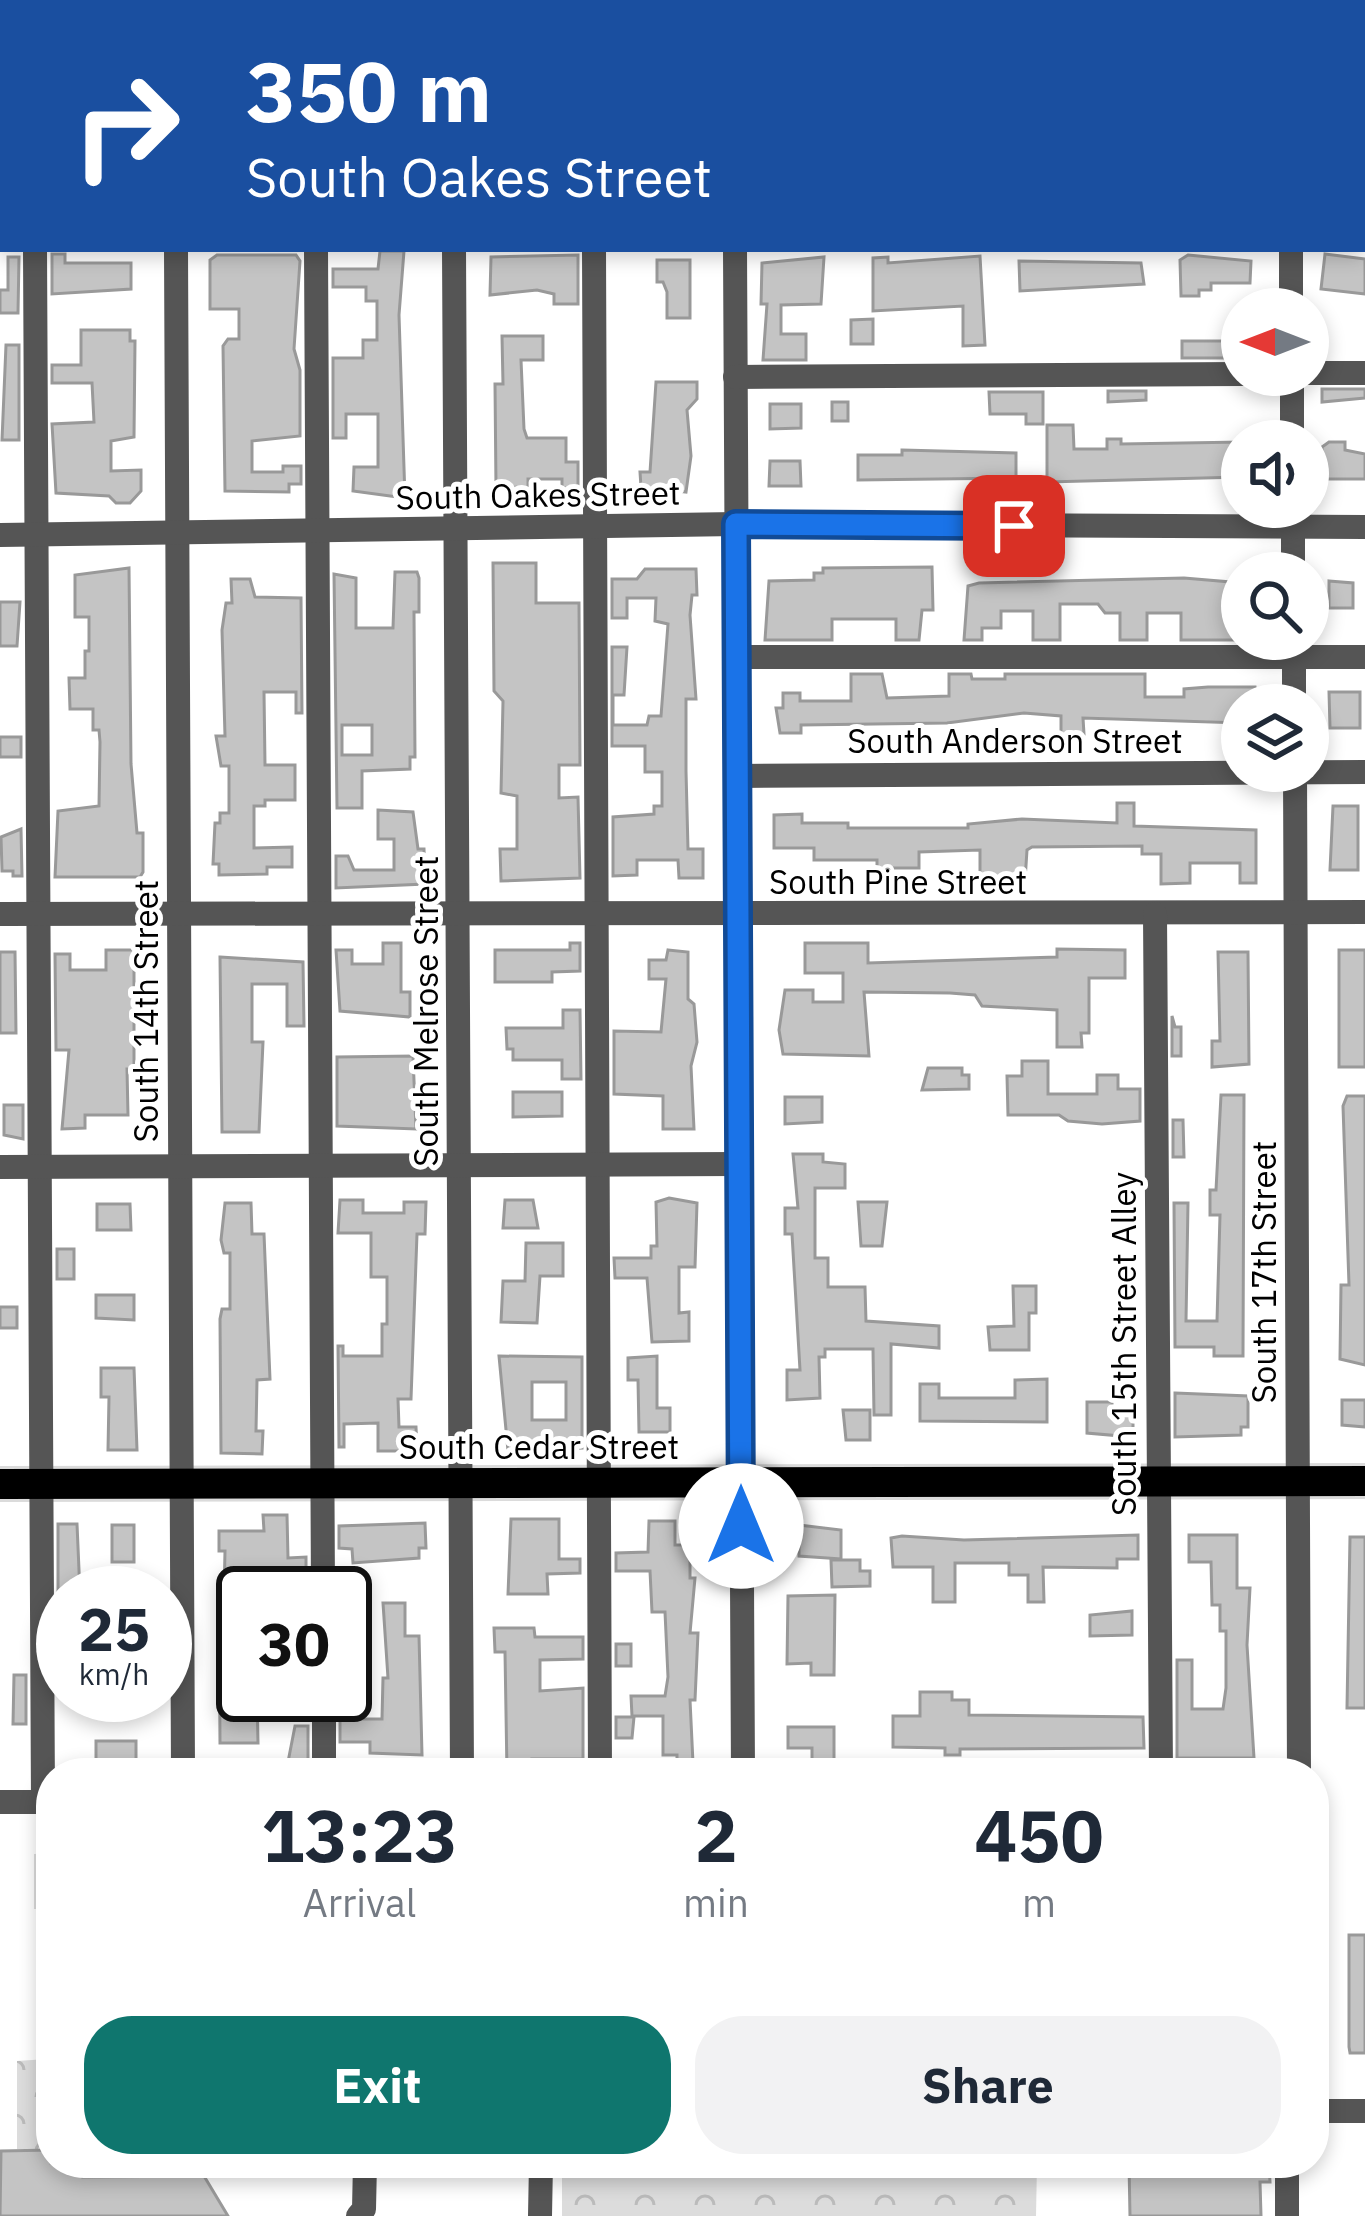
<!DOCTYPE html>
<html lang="en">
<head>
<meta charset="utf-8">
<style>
  body { margin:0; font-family:"IBM Plex Sans",sans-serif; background:#f2f2f3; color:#1f2937; height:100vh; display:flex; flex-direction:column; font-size:45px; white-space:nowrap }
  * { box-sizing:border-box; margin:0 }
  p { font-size:39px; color:#747a83 }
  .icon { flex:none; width:66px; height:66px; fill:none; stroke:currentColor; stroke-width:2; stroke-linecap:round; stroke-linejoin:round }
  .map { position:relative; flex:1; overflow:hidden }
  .drawer { position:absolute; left:36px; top:1758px; width:1293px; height:420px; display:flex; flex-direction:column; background:#fff; border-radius:48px; box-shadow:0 6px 18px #0003 }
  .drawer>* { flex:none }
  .top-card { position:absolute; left:0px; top:0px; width:1365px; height:252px; box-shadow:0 6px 18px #0003; background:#1a4fa0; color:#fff; overflow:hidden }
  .needle { width:78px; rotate:270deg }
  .controls { position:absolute; left:1221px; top:288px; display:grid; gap:24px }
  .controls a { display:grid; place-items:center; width:108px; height:108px; border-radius:50%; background:#fff; box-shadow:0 6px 18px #0003; font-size:60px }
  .speed { position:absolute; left:36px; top:1566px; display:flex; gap:24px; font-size:60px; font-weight:700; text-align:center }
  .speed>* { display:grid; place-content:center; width:156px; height:156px; border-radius:50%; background:#fff; box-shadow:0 6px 18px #0003; line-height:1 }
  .speed small { font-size:30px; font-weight:400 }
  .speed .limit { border:6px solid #111; border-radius:18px; background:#fff; color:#111 }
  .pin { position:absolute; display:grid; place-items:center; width:102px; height:102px; color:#fff; margin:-51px; border-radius:24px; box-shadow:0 6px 18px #0006 }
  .me { position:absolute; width:132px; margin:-66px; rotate:0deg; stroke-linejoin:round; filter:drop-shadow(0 0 9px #0008) }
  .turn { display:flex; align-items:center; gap:42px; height:252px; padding:0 48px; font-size:54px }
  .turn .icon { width:156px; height:156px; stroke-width:2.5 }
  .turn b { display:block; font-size:84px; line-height:102px }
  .eta { display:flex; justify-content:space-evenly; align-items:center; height:204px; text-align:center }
  .eta b { font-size:72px; font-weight:800; line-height:84px }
  .button { display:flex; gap:24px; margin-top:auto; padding:24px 48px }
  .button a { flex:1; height:138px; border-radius:48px; background:#0f766e; color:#fff; font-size:48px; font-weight:800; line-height:138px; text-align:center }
  .button a+a { background:#f2f2f3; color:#1f2937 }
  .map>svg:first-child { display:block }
</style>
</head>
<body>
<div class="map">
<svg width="1365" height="2216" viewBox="0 0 1365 2216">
  <defs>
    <pattern id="forest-crowns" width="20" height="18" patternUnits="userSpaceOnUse" patternTransform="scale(3)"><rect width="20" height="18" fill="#dcdcdc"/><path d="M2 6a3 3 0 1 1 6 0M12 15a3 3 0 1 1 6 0" fill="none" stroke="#bbb"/></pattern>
  </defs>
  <rect width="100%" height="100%" fill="#fff"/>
  <!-- grass -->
  <path fill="#dcdcdc" d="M51,1853V1909H34V1854Z"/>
  <!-- forest -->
  <g fill="url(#forest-crowns)">
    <path d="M46,1939H51V2149H17V2061L47,2059Z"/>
    <path d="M562,2163H1037L1036,2216H562Z"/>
  </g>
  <!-- building -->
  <g fill="#c4c4c4" stroke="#999" stroke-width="3" fill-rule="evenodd">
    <path d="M380,251H404L399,315L405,498L353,491L354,467H378V414H346V438H333V358H363V340H377V301H366V287H333V269H378Z"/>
    <path d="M52,254H65V263H131V289L52,294Z"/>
    <path d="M1325,254L1365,259V294L1321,289Z"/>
    <path d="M217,255H296L300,261L294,349L300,370V436L252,441V472H283V466H301V484H289V492L225,491L223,346L228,339H239V309H210V260Z"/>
    <path d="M578,255V304H554V294L537,290L490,295L491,257Z"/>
    <path d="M1188,255L1251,261L1250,283H1211V290H1199V296H1181L1180,260Z"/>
    <path d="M980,256L985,345L963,346V306L873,311V258L888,257V263Z"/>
    <path d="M8,257H19L18,313H0V290H8Z"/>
    <path d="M824,257L821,304L781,305V334H806V360H763L767,304H761L762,263Z"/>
    <path d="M657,260H690V318H667V292L663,282H657Z"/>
    <path d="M1019,261L1141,263L1144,284L1020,291Z"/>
    <path d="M873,319V344H851V320Z"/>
    <path d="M81,330H130V341H135L134,437L111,441V471L141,470V491L130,503H116L109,496L56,493L52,424L94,422L92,383H52V365H81Z"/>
    <path d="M502,336H543V360H521L524,429L527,438H566V462H578V488H562V479H528V487L496,488L495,384H503Z"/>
    <rect x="1182" y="341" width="60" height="17"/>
    <path d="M6,345H19V440H2Z"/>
    <path d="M656,382H697V399L687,410L691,456L686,492L641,487L640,472H650Z"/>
    <path d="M1322,389H1365V398L1322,402Z"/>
    <path d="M1108,391H1146V400L1108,402Z"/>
    <path d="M989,392H1043V424H1026V414H990Z"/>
    <rect x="832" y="402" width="16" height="19"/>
    <path d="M770,404H801V428L770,429Z"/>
    <path d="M1047,425H1073L1074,449H1107V439H1121V444L1242,442V477L1047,482Z"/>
    <path d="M1329,442H1345V450L1365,454V479H1322V447Z"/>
    <path d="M902,450L1016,453V478L858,480V455H902Z"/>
    <path d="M770,461H800L801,486H769Z"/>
    <path d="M493,563H536V603H579L580,765H559V798L578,797L580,878L501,881L500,849H517V796L501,793L503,701L494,691Z"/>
    <path d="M932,567L933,610H922L919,640H896V619H832V640H765L769,581L814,580V573H823V568Z"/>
    <path d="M129,568L131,764L137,833H143V872L140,877H55L58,811L99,806L100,742L99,730H93V709H70L69,678H85V651H89V617H75V575Z"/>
    <path d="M645,569H696L697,595H692L690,615L696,699H686V771L688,849H703V878H679L678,860H637V875L613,876V817L654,814V806H662V772H645V746H612V647H627L624,695H613V725H647L649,716H661L668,624L655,621L656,598H627V618H612V579H637Z"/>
    <path d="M395,572H417L419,578V612H414L415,757H410V769L362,771V808H337L334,574L356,578V628H393ZM342,725H372V755H342Z"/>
    <path d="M1184,578L1242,583V609H1234V640H1181V613H1147V640H1120V613H1105L1098,604H1060V640H1033V611H1001V628H982V640H964L968,586L979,583Z"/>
    <path d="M231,579H250L255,597L301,598L302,713H296V692H264L265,765H295V800H265V806H254V848L292,847V867H267V874L219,875V864H213L215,823H220V813H229V766H221L216,736H225L222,630L226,603H232Z"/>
    <path d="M1329,581L1353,583V608H1329Z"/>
    <path d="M0,602H20L17,646H0Z"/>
    <path d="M851,674H882L887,698L949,696V674H971L972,679H1005V674H1145V697H1184V689L1208,687H1255L1256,705H1242V723L1083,718L1084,734H1061V716L1024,713L947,723L801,725V733H780L776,708H783V693H800V701H851Z"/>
    <path d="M1329,692H1360V728H1330Z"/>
    <rect x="0" y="737" width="21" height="20"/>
    <path d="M1117,803H1134V826L1256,830V883H1240V863H1190V883L1161,884V854H1142V846L1032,847L1027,850L1025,881H980V850L919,852V868H877V860H814V848H774V815L802,814V823H848V828H968V824L1022,819L1117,823Z"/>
    <path d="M1333,806H1358V870H1330Z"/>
    <path d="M378,810L413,812L418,849H424L425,884L336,888V856H348L354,870H394V839H378Z"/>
    <path d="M21,829L22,876H13V871H2L1,837Z"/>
    <path d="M383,943H401V992H410V1017L340,1011L336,950H352V964H383Z"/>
    <path d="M570,943H580V971L552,972V982H495V950H570Z"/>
    <path d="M805,943H868V963L1057,957V949L1125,950V978H1089V1033H1081L1082,1047H1057V1010L982,1006L975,995L950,993L864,992L869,1056L783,1054L779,1030L785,990H813V1002H843V973H805Z"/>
    <path d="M106,950H134V1069H127L128,1115H85V1128L62,1129L69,1050H56L55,954H70V970H106Z"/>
    <path d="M668,950L688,952V999L694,1004L697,1042L691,1066L694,1129H663V1096L614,1094V1031L661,1032L666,979H649V960H666Z"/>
    <rect x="1339" y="950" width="26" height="117"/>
    <path d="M0,952H15L16,1033H0Z"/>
    <path d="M1218,952H1248L1249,1064L1212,1067V1041H1220Z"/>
    <path d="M220,957L303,962L304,1026H287V984H252V1042H263L259,1132H222Z"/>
    <path d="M563,1010H580L581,1079H562V1060H513V1049H507L506,1028H563Z"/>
    <path d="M1172,1016L1175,1027H1181V1056H1172Z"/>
    <path d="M413,1056L416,1129L337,1126V1057Z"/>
    <path d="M1022,1061H1048V1094H1097V1075H1118V1089H1140V1121L1102,1124L1068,1121L1059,1115H1008L1007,1076H1022Z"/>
    <path d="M928,1068H962V1075H969V1089L922,1090Z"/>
    <path d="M513,1092H562V1116L513,1117Z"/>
    <path d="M1221,1095H1244L1243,1356H1214V1347H1175L1174,1203H1188L1186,1321H1217L1220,1215H1210V1190H1216Z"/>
    <path d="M1347,1096H1365V1365L1340,1359L1341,1285H1349L1343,1106Z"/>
    <path d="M785,1097H822V1122L785,1124Z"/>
    <path d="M4,1105H23V1139L4,1135Z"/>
    <path d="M1173,1120H1183L1184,1157H1173Z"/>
    <path d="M793,1154H823V1162L845,1164V1188H815V1258H828V1287H865L866,1321L939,1326V1348L891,1344V1415H874L873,1349H825V1357H819L820,1398L787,1400V1370H800L792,1234H785V1208H798Z"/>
    <path d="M669,1198L697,1203L695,1267H679V1313L689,1312V1341L652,1342L647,1278H615L614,1258H651V1246H657L656,1202Z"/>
    <path d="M340,1200H363V1213H404V1202H426L425,1234H417L411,1399H398L399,1427H416L417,1451H378V1423L344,1424V1447H339L338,1346H343V1356H382V1324H387V1277H371V1233H338Z"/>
    <path d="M505,1200H533L538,1228H503Z"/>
    <path d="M858,1202H887L882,1246H861Z"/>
    <path d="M225,1203H251L252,1234H264L270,1379L257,1380L256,1431H263L262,1454L221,1453L220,1319L222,1309H230V1253H224L221,1240Z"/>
    <path d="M97,1204H130L131,1230H97Z"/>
    <path d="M526,1243H563V1276H540L537,1323L501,1322L503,1281H525Z"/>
    <rect x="57" y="1249" width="17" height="30"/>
    <path d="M1013,1286H1036V1313H1029V1350H990L988,1327L1014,1326Z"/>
    <path d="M96,1295H134V1320L96,1318Z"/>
    <rect x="0" y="1307" width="17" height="21"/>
    <path d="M499,1356L582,1357V1448L508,1451ZM532,1382H566V1420H532Z"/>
    <path d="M657,1356V1408H670V1432H639L638,1380H628V1358Z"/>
    <path d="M101,1368H134L137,1450H108L109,1397H101Z"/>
    <path d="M1047,1379V1422L920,1421V1384H939V1398H1015V1380Z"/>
    <path d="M1175,1393L1248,1396V1427H1241V1435L1175,1437Z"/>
    <path d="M1342,1400H1365V1427L1342,1425Z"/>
    <path d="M1087,1402H1112V1411H1133V1437L1087,1433Z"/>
    <path d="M843,1410H870V1440H846Z"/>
    <path d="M263,1515H287L288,1558L306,1557V1580L243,1582V1695H257L258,1743H220L219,1596H224L225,1551H219V1531H264Z"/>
    <path d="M511,1519H559V1559H580V1573L547,1574L548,1594H508Z"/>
    <path d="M649,1521H675V1545H690V1578H695L690,1633H698L695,1700H690L693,1763H677V1755H663V1716H632L631,1696H665L668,1677L665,1612H652L650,1571H616V1553L648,1552Z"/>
    <path d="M425,1523L426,1548H419V1558L353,1563L352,1549L339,1548V1526Z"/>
    <path d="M58,1524H77L80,1593H58Z"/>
    <rect x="112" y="1525" width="22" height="37"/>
    <path d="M799,1525L841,1530V1559L799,1556Z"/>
    <path d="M1138,1535V1559H1117V1568L1043,1567L1044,1602H1028V1575H1009V1563H955V1602H933V1567H893L891,1538L902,1536L964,1540Z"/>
    <path d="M1189,1535H1237V1588H1250L1247,1645L1254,1758H1177V1660H1192V1709H1223L1226,1688V1631H1220V1605H1212L1211,1562H1189Z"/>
    <path d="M1350,1537H1365V1708H1347Z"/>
    <path d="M831,1560H860V1571H870V1586L832,1587Z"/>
    <path d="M835,1595L834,1675H811V1663L787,1664L788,1596Z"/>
    <path d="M383,1603H405V1636H419L422,1755L370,1753V1742H340V1695H354V1719H382L383,1678H388Z"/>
    <path d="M1132,1611V1635L1090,1636V1615Z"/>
    <path d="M494,1628H534L535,1637H583V1659L540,1660V1691L583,1688V1759H532L533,1773H507L505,1652H495Z"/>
    <rect x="616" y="1644" width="15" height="22"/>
    <path d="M14,1675H26V1724H13Z"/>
    <path d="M920,1692H952V1700H969V1715L1143,1717L1144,1748L960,1749V1755H945V1748L893,1747V1716H920Z"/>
    <path d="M94,1695H136V1713L94,1712Z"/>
    <path d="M616,1717H634L632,1738H616Z"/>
    <path d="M295,1726H308V1762H288Z"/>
    <path d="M788,1727H834V1760H812V1748H788Z"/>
    <path d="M96,1741H136V1768L96,1761Z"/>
    <path d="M1349,1935H1365V2053H1350L1349,2047Z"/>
    <path d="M51,2150V2163H83V2177L204,2176L228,2216H0L1,2151Z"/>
    <path d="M1129,2163H1269L1270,2182H1260L1261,2216H1130Z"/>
  </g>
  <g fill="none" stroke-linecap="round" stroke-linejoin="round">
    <!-- major casing -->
    <g stroke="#dbdbdb" stroke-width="36">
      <path id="major" d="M0,1484L1365,1481"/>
    </g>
    <!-- minor -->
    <g stroke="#555" stroke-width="24">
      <path d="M34,0V3"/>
      <path d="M174,0V3"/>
      <path d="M313,0V3"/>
      <path d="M453,0V3"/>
      <path d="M593,0V3"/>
      <path d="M733,0V3"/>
      <path d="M1290,0V3"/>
      <path d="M1362,55H1365"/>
      <path d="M1362,210H1365"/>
      <path d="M0,218H3"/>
      <path d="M35,249L43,1802"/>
      <path d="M176,249L183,1773"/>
      <path d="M316,249L323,1593"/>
      <path d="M454,249L462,1773"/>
      <path d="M594,249L600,1773"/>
      <path d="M735,249L743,1773"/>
      <path d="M1291,249V309"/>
      <path d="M1308,373H1365"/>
      <path d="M1292,375V441"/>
      <path d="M735,377L1242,374"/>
      <path d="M1293,507V573"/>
      <path d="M0,535L736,524L1365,527"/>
      <path d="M1294,639V705"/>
      <path d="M737,657H1365"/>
      <path d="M1295,771L1299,1773"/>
      <path d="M737,776L1365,772"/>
      <path d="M0,914L1365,912"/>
      <path d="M1155,914L1161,1773"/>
      <path d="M0,1167L738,1164"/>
      <path d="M324,1695V1773"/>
      <path d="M0,1802H51"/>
      <path d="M1314,2111H1365"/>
      <path d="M1287,2163V2216"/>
      <path d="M358,2216L364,2209L365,2163"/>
      <path d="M540,2216L541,2163"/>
    </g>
    <!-- major -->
    <use href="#major" stroke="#000" stroke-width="30"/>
  </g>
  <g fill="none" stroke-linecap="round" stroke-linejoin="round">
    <!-- route casing -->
    <g stroke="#114b97" stroke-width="30">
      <path id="route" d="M741,1526L736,524L1014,526"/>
    </g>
    <!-- route -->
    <use href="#route" stroke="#1a73e8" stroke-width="21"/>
  </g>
  <g text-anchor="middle" stroke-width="10" stroke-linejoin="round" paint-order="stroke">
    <!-- street labels -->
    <g font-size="33" fill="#000" stroke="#fff">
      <text transform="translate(538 495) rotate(-1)" y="12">South Oakes Street</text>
      <text x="1015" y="753">South Anderson Street</text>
      <text x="898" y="894">South Pine Street</text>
      <text transform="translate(146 1011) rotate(-90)" y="12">South 14th Street</text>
      <text transform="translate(426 1011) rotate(-90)" y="12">South Melrose Street</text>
      <text transform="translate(1264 1272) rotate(-90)" y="12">South 17th Street</text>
      <text transform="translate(1124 1344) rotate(-90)" y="12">South 15th Street Alley</text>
      <text x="539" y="1459">South Cedar Street</text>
    </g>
  </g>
</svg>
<div class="controls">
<a><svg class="needle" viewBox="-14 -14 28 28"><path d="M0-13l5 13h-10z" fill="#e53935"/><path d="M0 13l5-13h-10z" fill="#747a83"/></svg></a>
<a><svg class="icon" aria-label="sound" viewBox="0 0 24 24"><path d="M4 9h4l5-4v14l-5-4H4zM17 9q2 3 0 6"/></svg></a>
<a><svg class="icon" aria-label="search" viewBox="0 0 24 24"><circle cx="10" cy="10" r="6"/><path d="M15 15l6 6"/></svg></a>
<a><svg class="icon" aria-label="layers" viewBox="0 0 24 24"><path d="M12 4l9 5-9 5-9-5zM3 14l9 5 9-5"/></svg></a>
</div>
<div class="speed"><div>25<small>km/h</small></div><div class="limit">30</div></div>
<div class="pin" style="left:1014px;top:526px;background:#d93025"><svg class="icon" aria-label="arrive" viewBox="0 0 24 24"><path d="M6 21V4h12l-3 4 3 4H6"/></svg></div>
<svg class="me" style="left:741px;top:1526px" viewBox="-20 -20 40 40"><circle r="19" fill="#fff"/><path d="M0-13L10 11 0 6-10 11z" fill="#1a73e8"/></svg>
<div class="top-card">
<div class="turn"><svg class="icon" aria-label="right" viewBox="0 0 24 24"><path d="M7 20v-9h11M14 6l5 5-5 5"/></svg><div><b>350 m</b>South Oakes Street</div></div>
</div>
<section class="drawer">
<div class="eta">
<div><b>13:23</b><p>Arrival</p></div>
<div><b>2</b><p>min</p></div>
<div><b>450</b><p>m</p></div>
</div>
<div class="button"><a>Exit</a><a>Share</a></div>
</section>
</div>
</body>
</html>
